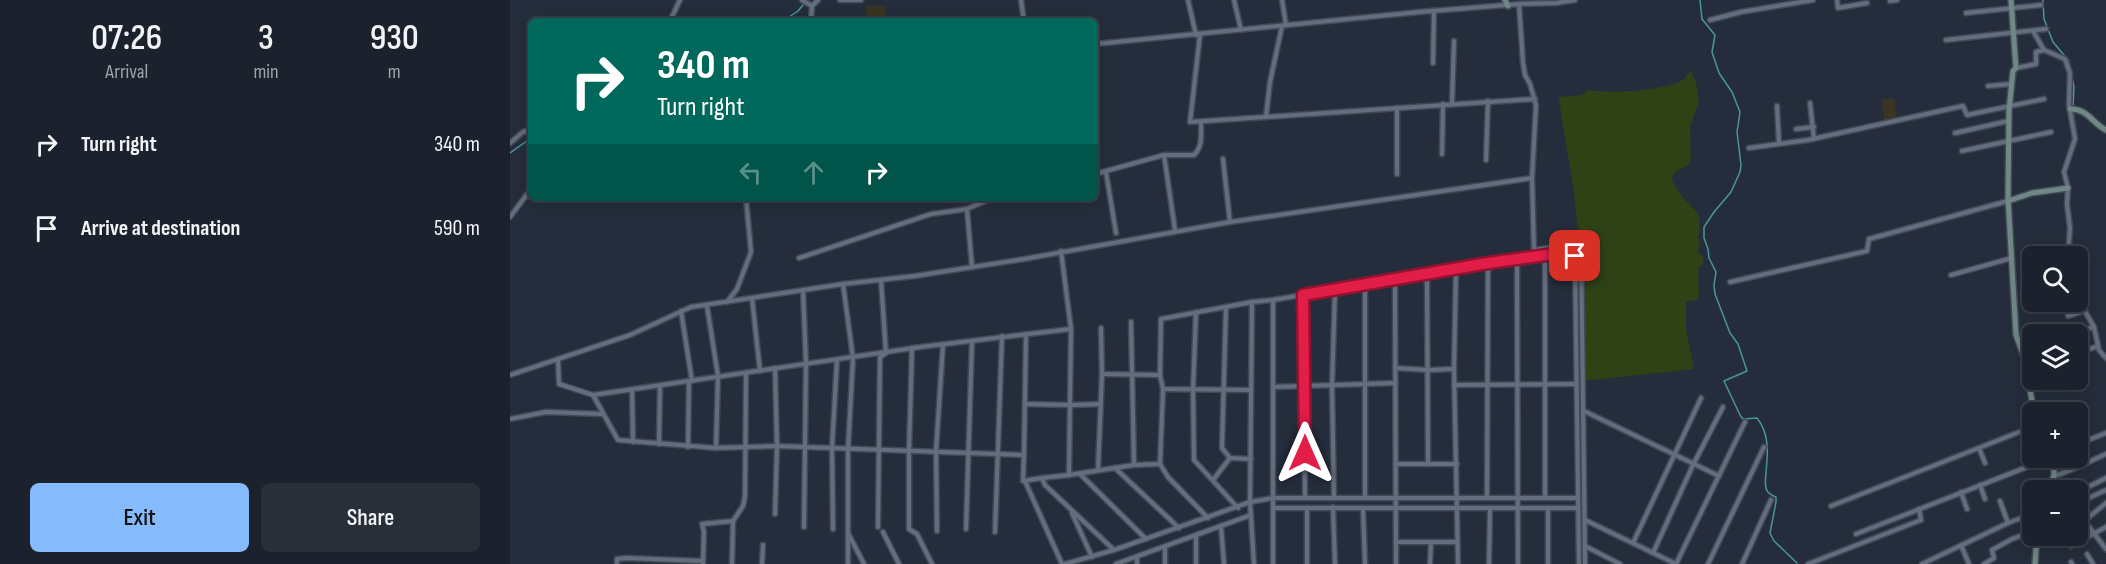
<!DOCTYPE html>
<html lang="en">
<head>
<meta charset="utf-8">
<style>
  body { margin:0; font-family:"Sofia Sans Condensed",sans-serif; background:#292f39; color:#f1f3f6; height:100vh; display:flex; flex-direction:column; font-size:22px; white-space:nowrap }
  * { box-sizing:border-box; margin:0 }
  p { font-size:20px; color:#a0a4aa }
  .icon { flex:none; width:33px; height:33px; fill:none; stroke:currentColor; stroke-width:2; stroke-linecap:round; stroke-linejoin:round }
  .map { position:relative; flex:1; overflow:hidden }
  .sheet { display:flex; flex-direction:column; background:#1c222d; width:510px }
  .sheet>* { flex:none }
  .guide { position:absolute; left:18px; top:18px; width:570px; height:183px; border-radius:9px; box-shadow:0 3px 15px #0003,0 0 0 2px #3a3f49; background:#00695c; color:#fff; overflow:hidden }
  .tools { position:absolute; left:1512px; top:246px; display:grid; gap:12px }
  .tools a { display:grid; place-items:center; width:66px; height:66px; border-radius:9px; background:#1c222d; box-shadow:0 3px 15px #0003,0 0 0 2px #3a3f49; font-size:30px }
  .pin { position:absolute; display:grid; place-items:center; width:51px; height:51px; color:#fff; margin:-26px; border-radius:12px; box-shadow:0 3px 9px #0006 }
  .me { position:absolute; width:66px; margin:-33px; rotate:0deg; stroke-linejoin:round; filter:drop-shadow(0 0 4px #0008) }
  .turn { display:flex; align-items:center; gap:21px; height:126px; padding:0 30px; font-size:27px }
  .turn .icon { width:78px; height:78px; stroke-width:2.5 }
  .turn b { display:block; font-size:42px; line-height:51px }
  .lanes { display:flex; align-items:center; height:57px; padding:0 30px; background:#0003; justify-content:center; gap:30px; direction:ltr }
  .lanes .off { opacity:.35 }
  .eta { display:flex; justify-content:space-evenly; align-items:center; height:102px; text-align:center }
  .eta b { font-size:36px; font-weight:600; line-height:42px }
  .cta { display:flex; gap:12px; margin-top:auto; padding:12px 30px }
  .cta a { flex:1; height:69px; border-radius:9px; background:#85bbfb; color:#111; font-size:24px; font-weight:600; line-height:69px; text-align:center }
  .cta a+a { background:#292f39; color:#f1f3f6 }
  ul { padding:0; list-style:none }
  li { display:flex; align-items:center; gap:18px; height:84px; padding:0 30px }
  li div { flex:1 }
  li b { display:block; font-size:22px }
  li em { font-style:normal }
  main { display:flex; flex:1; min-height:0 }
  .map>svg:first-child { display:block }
</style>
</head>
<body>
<main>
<section class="sheet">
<div class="eta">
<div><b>07:26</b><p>Arrival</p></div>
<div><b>3</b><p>min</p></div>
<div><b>930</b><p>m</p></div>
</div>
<ul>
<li><svg class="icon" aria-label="right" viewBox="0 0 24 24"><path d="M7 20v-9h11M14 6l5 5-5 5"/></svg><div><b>Turn right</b></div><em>340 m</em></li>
<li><svg class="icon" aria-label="arrive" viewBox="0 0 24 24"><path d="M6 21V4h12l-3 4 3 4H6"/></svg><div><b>Arrive at destination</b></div><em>590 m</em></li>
</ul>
<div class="cta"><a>Exit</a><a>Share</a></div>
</section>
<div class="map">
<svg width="1596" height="564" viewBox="0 0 1596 564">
  <rect width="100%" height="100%" fill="#252d3c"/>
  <!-- education -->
  <g fill="#3a3422">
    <rect x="356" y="6" width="20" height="15"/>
    <path d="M1384,98L1387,117L1374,121L1372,99Z"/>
  </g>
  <!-- green -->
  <path fill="#2e4216" d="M1181,71L1186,83L1189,101L1180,127L1181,158L1177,166L1165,172L1161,179L1173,198L1187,212L1190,221L1188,238L1190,240L1188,252L1194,258L1193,264L1188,268L1189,296L1186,300L1176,302V329L1184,369L1073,381L1071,243C1066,224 1066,206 1063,186C1059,156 1052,127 1049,97L1072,95L1078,90C1099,94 1152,91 1171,81C1175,79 1177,75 1181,71Z"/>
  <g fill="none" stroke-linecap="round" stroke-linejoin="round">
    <!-- stream -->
    <g stroke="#49969b" stroke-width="1.5">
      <path d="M1190,0L1192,19L1205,35L1202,52L1209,73L1222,92L1230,112L1227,132L1231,165L1230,172L1221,192L1204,212L1194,227V238L1198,249L1199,258L1206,272L1204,285L1205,294L1220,333L1228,344L1237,371L1214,381L1230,415L1233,419L1247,418C1268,444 1249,482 1258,492C1258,493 1265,497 1266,497V502L1260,533L1264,541L1287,563"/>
      <path d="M1533,0L1534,19L1543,42L1559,61L1564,87L1563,106"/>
      <path d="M273,21L288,11L297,0"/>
      <path d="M1563,111L1567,138L1565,145"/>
      <path d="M0,153L21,138"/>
    </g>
    <!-- street casing -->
    <g stroke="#424956" stroke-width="7">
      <g id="street">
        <path d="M292,0L302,6"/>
        <path d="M330,0H351"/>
        <path d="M511,0L514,21"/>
        <path d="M678,0L686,35"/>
        <path d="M724,0L731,30"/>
        <path d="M772,0L776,25"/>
        <path d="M1327,0L1328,8L1357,3"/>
        <path d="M1380,1L1387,0"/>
        <path d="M1009,4L1013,63L1015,75L1020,84L1026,105L1022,178L1024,250L1071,243L1075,564"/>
        <path d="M1456,13L1531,5"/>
        <path d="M1200,20L1231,12L1303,0"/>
        <path d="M160,21L170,0"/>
        <path d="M301,21L302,6L308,0"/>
        <path d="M1523,31L1534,50L1555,59L1560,73L1559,105L1565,139L1554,172L1558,188L1557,204L1560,228L1558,256"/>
        <path d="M690,35L680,122L1025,99"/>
        <path d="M1436,40L1536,29"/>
        <path d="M585,44L909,12L1009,4L1046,3L1065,0"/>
        <path d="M923,63L924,11"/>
        <path d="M1506,68L1526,64V52L1534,50"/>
        <path d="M1478,86L1501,84"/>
        <path d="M942,103L944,41"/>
        <path d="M1300,103L1304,139"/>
        <path d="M1267,106L1269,143"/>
        <path d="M756,117L760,82L772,26"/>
        <path d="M1286,129L1304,127"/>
        <path d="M1445,133L1498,121"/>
        <path d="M0,143L13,132L21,130"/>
        <path d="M1239,148L1298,140L1453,106L1457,115L1534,99"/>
        <path d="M1452,151L1541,132"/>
        <path d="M932,154L933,104"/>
        <path d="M654,155L665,230"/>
        <path d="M713,159L720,222"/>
        <path d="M976,160L978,101"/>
        <path d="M596,172L606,233"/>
        <path d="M585,174L654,155H684C693,146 691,135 691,122"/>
        <path d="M887,174V108"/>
        <path d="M457,209L462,267"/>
        <path d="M0,217L21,189"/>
        <path d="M289,258L421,214L457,209L482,198"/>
        <path d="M1007,260L1008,564"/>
        <path d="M946,270L944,369L948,564"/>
        <path d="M917,275L918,464"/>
        <path d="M1441,275L1502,258"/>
        <path d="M1568,276L1572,306L1584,327L1589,350L1596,358"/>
        <path d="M885,280L886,564"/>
        <path d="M1220,282L1357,251L1359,239L1498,201"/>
        <path d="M333,284L343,358L338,450V564"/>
        <path d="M855,285V498"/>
        <path d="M293,290L296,363L294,527"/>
        <path d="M793,295L795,498"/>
        <path d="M242,298L250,371"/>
        <path d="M217,302L227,289L241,252L236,198"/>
        <path d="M742,302L740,502L744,564"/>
        <path d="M197,306L208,376L206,448"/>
        <path d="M716,307L712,448L720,458L741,459"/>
        <path d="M171,311L182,381"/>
        <path d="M686,312L683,390L684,460L728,508"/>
        <path d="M1558,316L1574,311"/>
        <path d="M621,322L624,465"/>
        <path d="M1562,334L1584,327"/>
        <path d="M402,348L399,452V529L407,534L422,564"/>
        <path d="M1568,353L1588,346"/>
        <path d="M48,359L49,384L83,395L410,347L561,329"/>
        <path d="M265,368L267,446L265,514"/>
        <path d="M885,368L918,370L944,369"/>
        <path d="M1516,371L1522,369"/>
        <path d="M592,374L650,375L653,389L741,390"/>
        <path d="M0,375L120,335L181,307L333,284L405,276L514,259L720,222L1022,178"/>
        <path d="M650,375L651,319L742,302L763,300L978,263L1058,252L1065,256L1069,564"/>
        <path d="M944,385L1066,384"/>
        <path d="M763,387L885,383"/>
        <path d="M653,389L650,464L658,477L698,518"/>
        <path d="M122,390L123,442"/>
        <path d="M83,395L108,440L206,448L267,446L514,455L513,481L532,478L535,485L604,550"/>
        <path d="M515,404L561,405L591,404"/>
        <path d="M1074,411L1209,476"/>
        <path d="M0,419L36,412L93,414"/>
        <path d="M149,444L150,386"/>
        <path d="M1568,444L1596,433"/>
        <path d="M178,447L179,381"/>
        <path d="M1469,448L1475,463"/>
        <path d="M514,455L516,334"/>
        <path d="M886,464H947"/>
        <path d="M605,468L669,528"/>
        <path d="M588,470L592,374L591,328"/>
        <path d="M570,474L636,539"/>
        <path d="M559,475L624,465L650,464"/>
        <path d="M1544,476C1562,471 1578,462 1596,454"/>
        <path d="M532,478L559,475L561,329L551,251"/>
        <path d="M703,480L720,458"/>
        <path d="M515,481L552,564"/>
        <path d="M1470,485L1475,499"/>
        <path d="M1451,492L1457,509"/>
        <path d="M1568,492L1596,478"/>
        <path d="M824,498L822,386L825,290"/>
        <path d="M977,498L978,263"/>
        <path d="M1035,498V256"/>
        <path d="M1490,501L1498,523"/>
        <path d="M1568,503L1596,490"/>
        <path d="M1321,506L1522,427"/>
        <path d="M823,507L825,564"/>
        <path d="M763,508H1068"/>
        <path d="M797,508V564"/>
        <path d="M853,508L855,564"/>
        <path d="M1038,508V564"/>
        <path d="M562,513L582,557"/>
        <path d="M1573,519L1596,549"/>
        <path d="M1075,520L1166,564"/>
        <path d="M1568,522L1579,517L1596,503"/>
        <path d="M711,526L714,564"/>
        <path d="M368,527L370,357L376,353L371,280"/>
        <path d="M323,529L322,448L327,360"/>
        <path d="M456,529L462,341"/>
        <path d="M427,531L426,451L433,345"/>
        <path d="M373,532L389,564"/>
        <path d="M485,532L492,336"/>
        <path d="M1346,534L1540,458"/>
        <path d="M339,535L354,564"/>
        <path d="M686,536V564"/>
        <path d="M886,542H947"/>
        <path d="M1123,543L1191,398"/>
        <path d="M1451,545L1459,564"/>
        <path d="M1075,546L1110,564"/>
        <path d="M1561,546L1596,527"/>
        <path d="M655,547V564"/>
        <path d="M1143,553L1183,465L1213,407"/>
        <path d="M1577,554L1583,564"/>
        <path d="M1561,562L1562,564"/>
        <path d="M107,564V559L116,558L193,561"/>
        <path d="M193,564L194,532L192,524L223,521"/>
        <path d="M222,564L223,521L233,506L235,496L236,373"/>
        <path d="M252,564L253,545"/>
        <path d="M555,564L604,550L740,502L763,498H1068"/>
        <path d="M606,564L741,515"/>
        <path d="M627,564V557"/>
        <path d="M763,564V300"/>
        <path d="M920,564L921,542"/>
        <path d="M979,564L980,508"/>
        <path d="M1166,564L1235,422"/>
        <path d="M1198,564L1254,447"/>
        <path d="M1232,564L1261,500"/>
        <path d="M1298,564L1411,520L1409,509"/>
        <path d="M1412,564L1498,523L1522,514"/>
        <path d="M1474,564L1484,558L1482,550L1502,539L1522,532"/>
      </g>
    </g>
    <!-- secondary casing -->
    <g stroke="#424956" stroke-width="8">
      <g id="secondary">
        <path d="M995,0L998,6"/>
        <path d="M1501,0L1506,68L1503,71L1499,110L1498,198L1506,335L1514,357L1524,412"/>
        <path d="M1560,109C1577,108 1583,124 1596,130"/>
        <path d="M1498,201L1522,193L1558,188"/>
        <path d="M1541,490L1544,474V458"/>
        <path d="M1525,564L1526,549L1531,536"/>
      </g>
    </g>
    <!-- street -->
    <use href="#street" stroke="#646d7e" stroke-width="4"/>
    <!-- secondary -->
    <use href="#secondary" stroke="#708885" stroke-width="5"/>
  </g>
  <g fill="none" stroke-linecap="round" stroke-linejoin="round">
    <!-- route casing -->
    <g stroke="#92132f" stroke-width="15">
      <path id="route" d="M795,453L793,295L978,263L1058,252L1065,256"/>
    </g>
    <!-- route -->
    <use href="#route" stroke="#e11d48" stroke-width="10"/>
  </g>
</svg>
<div class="tools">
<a><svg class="icon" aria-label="search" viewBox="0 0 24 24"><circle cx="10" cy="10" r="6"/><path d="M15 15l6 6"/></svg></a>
<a><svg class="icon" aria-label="layers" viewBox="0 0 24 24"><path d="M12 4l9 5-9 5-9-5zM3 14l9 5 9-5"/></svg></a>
<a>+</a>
<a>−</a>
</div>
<div class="pin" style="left:1065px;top:256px;background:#d93025"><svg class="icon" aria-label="arrive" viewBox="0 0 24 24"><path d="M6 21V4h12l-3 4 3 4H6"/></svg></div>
<svg class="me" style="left:795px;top:453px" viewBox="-20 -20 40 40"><path d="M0-17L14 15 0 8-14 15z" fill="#e11d48" stroke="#fff" stroke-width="4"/></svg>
<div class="guide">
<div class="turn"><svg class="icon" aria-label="right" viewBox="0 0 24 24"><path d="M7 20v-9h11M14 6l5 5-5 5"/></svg><div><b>340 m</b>Turn right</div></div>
<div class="lanes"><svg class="icon off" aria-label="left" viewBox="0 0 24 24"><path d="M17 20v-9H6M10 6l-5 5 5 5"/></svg><svg class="icon off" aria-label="ahead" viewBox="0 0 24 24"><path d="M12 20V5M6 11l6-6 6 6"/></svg><svg class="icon" aria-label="right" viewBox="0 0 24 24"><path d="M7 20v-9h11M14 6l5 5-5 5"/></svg></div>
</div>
</div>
</main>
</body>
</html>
